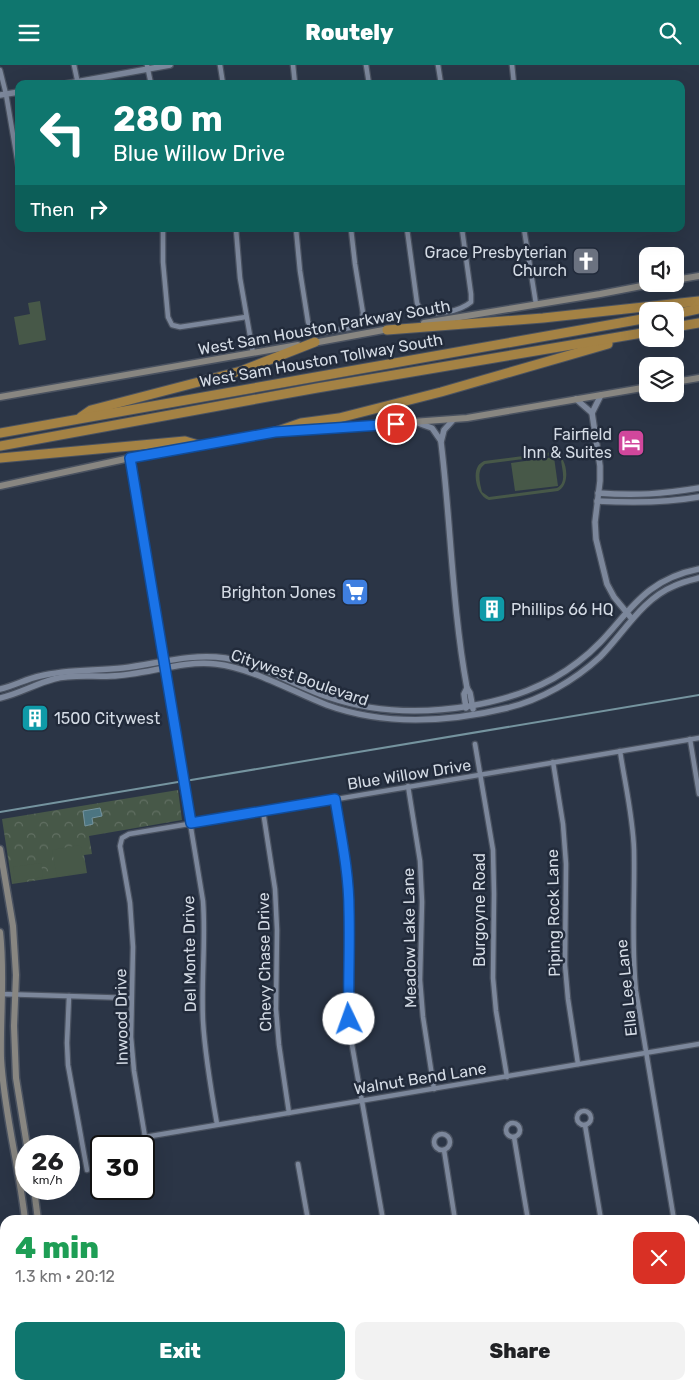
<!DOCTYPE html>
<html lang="en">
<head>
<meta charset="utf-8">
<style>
  body { margin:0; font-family:Rubik,sans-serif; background:#f2f2f2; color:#202124; height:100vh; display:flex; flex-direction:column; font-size:19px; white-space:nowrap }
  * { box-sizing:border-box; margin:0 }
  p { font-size:16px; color:#757577 }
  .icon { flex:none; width:28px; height:28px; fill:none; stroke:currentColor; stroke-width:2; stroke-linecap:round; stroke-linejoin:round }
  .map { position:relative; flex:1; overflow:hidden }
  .sheet { position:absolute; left:0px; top:1150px; width:700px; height:175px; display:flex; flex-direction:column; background:#fff; border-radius:15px 15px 0 0; box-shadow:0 5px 20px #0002 }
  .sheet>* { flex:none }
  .top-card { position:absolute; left:15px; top:15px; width:670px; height:152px; border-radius:10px; box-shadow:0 5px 20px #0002; background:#0f766e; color:#fff; overflow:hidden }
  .fabs { position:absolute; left:639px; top:182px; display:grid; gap:10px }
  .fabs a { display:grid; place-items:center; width:45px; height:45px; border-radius:10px; background:#fff; box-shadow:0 5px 20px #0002; font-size:25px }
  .speed { position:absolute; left:15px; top:1070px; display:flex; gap:10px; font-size:25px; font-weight:700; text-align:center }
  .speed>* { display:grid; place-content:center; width:65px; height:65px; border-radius:50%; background:#fff; box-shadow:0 5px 20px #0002; line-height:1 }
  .speed small { font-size:12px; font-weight:400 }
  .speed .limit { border:2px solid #111; border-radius:8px; background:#fff; color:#111 }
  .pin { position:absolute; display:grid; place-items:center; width:42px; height:42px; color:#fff; margin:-21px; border:2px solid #fff; border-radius:50%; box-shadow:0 1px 5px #0007 }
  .me { position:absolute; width:55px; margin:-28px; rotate:357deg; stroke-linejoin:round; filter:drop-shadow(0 0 4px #0008) }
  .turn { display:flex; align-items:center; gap:18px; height:105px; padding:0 15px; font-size:22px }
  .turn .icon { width:65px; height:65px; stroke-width:2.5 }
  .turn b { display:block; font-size:35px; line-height:42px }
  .then { display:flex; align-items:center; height:48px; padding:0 15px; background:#0003; gap:10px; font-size:19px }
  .round { display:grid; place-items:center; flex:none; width:52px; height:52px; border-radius:10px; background:#f2f2f2 }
  .head { display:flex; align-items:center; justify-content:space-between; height:85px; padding:0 15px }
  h1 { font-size:30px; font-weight:800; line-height:38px; color:#1e9e55 }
  .action { display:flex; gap:10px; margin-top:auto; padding:10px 15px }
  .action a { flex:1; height:58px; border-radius:10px; background:#0f766e; color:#fff; font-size:20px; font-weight:800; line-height:58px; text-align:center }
  .action a+a { background:#f2f2f2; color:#202124 }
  header { display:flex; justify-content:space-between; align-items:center; height:65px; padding:0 15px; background:#0f766e; color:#fff; font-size:22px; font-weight:800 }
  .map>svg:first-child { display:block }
</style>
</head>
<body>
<header><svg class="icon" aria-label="menu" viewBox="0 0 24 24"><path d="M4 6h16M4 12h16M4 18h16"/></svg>Routely<svg class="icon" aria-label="search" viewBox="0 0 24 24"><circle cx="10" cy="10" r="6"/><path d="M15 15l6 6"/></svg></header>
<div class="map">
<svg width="699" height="1325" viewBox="0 0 699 1325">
  <defs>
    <pattern id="park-crowns" width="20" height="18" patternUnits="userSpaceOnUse" patternTransform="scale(1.25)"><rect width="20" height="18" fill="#475848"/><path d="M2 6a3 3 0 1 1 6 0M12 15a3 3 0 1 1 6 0" fill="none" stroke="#616f62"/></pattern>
  </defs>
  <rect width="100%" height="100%" fill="#2b3546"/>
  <!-- park -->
  <g fill="url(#park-crowns)">
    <path d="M178,725L182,755L89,771L92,789L84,790L87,808L12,819L2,754Z"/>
    <path d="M258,1320H290V1325H259Z"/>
  </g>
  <!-- pitch -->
  <g fill="#475848" fill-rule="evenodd">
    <path d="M40,236L46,275L19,280L14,252L30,249L28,238Z"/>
    <path d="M554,387C568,391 571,420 558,426L489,435C478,432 472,411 478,401C479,399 482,397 484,396ZM554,390L561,395C562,405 567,418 557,423L489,432L482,427C480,418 476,405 485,399Z"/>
    <path d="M554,392L558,421L515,426L511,398Z"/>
    <path d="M79,780L81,782L85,807L57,812L52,785Z"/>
    <path d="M41,798L43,812L15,817L13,802Z"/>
  </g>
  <!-- water -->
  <path fill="#4c7581" stroke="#75949f" d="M100,743L102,751L92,753L93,759L85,761L83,746Z"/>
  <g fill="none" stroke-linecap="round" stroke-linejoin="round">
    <!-- stream -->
    <g stroke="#75949f" stroke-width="2">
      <path d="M191,715L699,630"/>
      <path d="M0,747L178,717"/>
    </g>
    <!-- minor casing -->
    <g stroke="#4a5260" stroke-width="7">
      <g id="minor">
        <path d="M74,0L78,19"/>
        <path d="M147,0L151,19"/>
        <path d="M220,0L223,19"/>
        <path d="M293,0L295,19"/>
        <path d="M366,0L369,19"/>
        <path d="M438,0L441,19"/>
        <path d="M512,0L514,19"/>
        <path d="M0,5L6,29L19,105"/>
        <path d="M163,164V197L168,252L172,260L180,262L246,252"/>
        <path d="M236,164L240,213L253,288"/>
        <path d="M296,164L300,206L308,257L313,265L321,268L355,262L361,257L363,248L355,199L351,164"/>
        <path d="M407,164L417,238L421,246C435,251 459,247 471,237V229L462,164"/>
        <path d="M524,164L536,239"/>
        <path d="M130,393L203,836C206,876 201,916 203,956C205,991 211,1025 217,1059"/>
        <path d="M690,674L699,729"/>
        <path d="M475,679L493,785L494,829L493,913L496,946L507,1012"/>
        <path d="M620,686C625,719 633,752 634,785C635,832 631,878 636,926L674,1155"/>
        <path d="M553,697L563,759L566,799L565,900L568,934L578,999"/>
        <path d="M408,721L420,796L422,837L420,915L423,952L434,1024"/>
        <path d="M335,734L345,795L350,845L348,929L352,980L383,1155"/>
        <path d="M263,746L275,824L277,865L276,944L279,980L289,1048"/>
        <path d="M1,929L131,933"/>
        <path d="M69,931L67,978L68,1000L87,1105"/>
        <circle cx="584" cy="1053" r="7"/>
        <circle cx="513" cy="1065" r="7"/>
        <path d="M585,1060L601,1155"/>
        <circle cx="442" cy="1077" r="8"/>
        <path d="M145,1072L699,979"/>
        <path d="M514,1072L528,1155"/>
        <path d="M444,1085L455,1155"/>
        <path d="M298,1099L308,1155"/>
        <path d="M150,1102L134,1006L131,972L133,882L130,838L120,781L122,773L129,769L699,673"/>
        <path d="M695,1164L699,1163"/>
        <path d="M0,1283L5,1282"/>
        <path d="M211,1320L213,1325"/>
        <path d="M221,1320L222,1325"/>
        <path d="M398,1320L399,1325"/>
        <path d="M468,1320V1325"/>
        <path d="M540,1320V1325"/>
        <path d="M612,1320L613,1325"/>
        <path d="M686,1320V1325"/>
        <path d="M65,1325L66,1320"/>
        <path d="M327,1325V1320"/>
      </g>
    </g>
    <!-- tertiary casing -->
    <g stroke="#4a5260" stroke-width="8">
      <g id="tertiary">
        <path d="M65,19L170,0"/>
        <path d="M0,30L19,27"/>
        <path d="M601,330L592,348L600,401V416L595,457L596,474L607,519L614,532L632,554"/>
        <path d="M576,334L592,348"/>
        <path d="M454,354L444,365L441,377C451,459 452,542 467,623L470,628L473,644"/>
        <path d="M418,358L432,363L441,376"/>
        <path d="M598,428C635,431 663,429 699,423"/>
        <path d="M597,436C632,438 665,438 699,432"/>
        <path d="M0,624C14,621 26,614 40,611C67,604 95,606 123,603C157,599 190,588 225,593C261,599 294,620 328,632C375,648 422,649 470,641C510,634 546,622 578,597C625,562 633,517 699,504"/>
        <path d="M0,633C19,629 35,619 54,614C73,609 92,612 111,611C146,610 181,595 216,599C252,603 293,627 327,640C385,661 449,657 507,643C541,635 575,615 600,592C623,569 642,534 674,521C682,517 691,515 699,513"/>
        <path d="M466,643L464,629L467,623"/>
      </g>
    </g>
    <!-- secondary casing -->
    <g stroke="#4a5260" stroke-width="9">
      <g id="secondary">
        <path d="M675,215L699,211"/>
        <path d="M424,258L600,229L652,219"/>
        <path d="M313,278L389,264"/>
        <path d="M675,317L699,313"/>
        <path d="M0,332L298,280"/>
        <path d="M0,421L130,393L275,367L467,353L648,322"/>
        <path d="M0,784L13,861L16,910L14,961L16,1013L27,1081"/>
        <path d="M0,867C5,909 0,951 1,993C4,1048 19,1101 25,1155"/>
        <path d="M34,1124L38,1155"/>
        <path d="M19,1325V1320"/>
        <path d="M31,1325L32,1320"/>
      </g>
    </g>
    <!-- motorway casing -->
    <g stroke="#4a5260" stroke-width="11">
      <g id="motorway">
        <path d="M675,249L699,244"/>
        <path d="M675,262L699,258"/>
        <path d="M387,265L543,253L699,236"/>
        <path d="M81,352L91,345L241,306L315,277"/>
        <path d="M275,367L301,358L339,353L441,327L608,279"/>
        <path d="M0,368L648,253"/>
        <path d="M0,381L317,323L648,267"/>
        <path d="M0,393L185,376L198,380"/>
      </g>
    </g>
    <!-- minor -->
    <use href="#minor" stroke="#7c879b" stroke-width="4.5"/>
    <!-- tertiary -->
    <use href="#tertiary" stroke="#7c879b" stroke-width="5.5"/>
    <!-- secondary -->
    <use href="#secondary" stroke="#888681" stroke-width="6"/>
    <!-- motorway -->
    <use href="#motorway" stroke="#a48244" stroke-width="9"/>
  </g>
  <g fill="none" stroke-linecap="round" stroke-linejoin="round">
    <!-- route casing -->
    <g stroke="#114b97" stroke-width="12">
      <path id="route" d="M349,954C348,917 350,881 349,845C349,808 341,771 335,734L191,758L130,393L275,367L396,359"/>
    </g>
    <!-- route -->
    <use href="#route" stroke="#1a73e8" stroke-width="9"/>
  </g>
  <!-- icons -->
  <defs>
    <g id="church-square" transform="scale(1.4375)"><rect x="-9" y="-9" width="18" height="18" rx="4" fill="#6b7280" stroke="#222b3b"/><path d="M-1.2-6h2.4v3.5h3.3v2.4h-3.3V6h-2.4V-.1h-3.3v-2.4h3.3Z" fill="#fff"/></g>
    <g id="hotel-square" transform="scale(1.4375)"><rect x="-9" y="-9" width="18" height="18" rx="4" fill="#d1479c" stroke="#222b3b"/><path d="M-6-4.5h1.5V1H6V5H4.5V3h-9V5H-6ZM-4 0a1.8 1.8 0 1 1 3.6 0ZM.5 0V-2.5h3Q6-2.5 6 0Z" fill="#fff"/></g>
    <g id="supermarket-square" transform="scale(1.4375)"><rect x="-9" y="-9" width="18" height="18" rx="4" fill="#3f7fe0" stroke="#222b3b"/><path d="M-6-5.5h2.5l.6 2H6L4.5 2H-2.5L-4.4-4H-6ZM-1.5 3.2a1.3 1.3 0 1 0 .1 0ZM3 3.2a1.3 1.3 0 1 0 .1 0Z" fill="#fff"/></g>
    <g id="building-square" transform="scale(1.4375)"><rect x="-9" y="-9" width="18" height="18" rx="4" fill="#0f9aa8" stroke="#222b3b"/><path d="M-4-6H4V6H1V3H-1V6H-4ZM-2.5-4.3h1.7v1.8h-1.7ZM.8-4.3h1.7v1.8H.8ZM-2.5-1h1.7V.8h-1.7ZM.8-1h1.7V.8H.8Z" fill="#fff"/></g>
  </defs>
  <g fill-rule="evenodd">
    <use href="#church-square" x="586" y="196"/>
    <use href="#hotel-square" x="631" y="378"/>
    <use href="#supermarket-square" x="355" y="527"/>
    <use href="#building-square" x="492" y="544"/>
    <use href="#building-square" x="35" y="653"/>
  </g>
  <g text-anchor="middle" stroke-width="5" stroke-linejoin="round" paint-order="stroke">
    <!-- poi labels -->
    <g font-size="16" fill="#d4dbe5" stroke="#222b3b" text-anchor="end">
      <text x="567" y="193">Grace Presbyterian<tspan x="567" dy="18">Church</tspan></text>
      <text x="612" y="375">Fairfield<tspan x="612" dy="18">Inn &amp; Suites</tspan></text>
      <text x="336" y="533">Brighton Jones</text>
      <text x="511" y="550" text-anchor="start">Phillips 66 HQ</text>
      <text x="54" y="659" text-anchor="start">1500 Citywest</text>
    </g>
    <!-- street labels -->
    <g font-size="16" fill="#d4dbe5" stroke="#222b3b">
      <text transform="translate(324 262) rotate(-10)" y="6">West Sam Houston Parkway South</text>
      <text transform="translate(321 295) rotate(-10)" y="6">West Sam Houston Tollway South</text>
      <text transform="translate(300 612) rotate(19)" y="6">Citywest Boulevard</text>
      <text transform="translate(409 709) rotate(-9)" y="6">Blue Willow Drive</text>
      <text transform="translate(479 845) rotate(-90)" y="6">Burgoyne Road</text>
      <text transform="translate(553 848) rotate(-91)" y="6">Piping Rock Lane</text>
      <text transform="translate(409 873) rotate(-91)" y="6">Meadow Lake Lane</text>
      <text transform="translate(189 889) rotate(-91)" y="6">Del Monte Drive</text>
      <text transform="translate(264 897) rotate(-91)" y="6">Chevy Chase Drive</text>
      <text transform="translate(626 923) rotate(-96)" y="6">Ella Lee Lane</text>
      <text transform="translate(121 952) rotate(-91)" y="6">Inwood Drive</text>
      <text transform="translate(420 1013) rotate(-9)" y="6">Walnut Bend Lane</text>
    </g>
  </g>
</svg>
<div class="fabs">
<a><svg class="icon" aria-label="sound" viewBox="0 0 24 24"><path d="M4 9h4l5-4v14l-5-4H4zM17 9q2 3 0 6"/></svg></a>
<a><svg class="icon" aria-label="search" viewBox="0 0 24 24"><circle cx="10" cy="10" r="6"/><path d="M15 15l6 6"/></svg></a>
<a><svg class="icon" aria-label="layers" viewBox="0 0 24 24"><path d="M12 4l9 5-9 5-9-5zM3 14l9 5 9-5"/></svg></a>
</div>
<div class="speed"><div>26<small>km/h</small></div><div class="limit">30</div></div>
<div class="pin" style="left:396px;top:359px;background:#d93025"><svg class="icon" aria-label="arrive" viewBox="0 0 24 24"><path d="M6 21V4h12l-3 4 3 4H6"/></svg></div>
<svg class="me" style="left:349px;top:954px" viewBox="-20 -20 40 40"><circle r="19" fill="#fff"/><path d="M0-13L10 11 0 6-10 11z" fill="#1a73e8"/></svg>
<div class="top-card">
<div class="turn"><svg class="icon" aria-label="left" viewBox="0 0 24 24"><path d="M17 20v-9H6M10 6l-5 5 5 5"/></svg><div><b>280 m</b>Blue Willow Drive</div></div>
<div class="then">Then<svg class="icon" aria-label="right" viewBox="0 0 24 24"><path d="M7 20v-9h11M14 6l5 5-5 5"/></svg></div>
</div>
<section class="sheet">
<div class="head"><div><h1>4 min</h1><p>1.3 km · 20:12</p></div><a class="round" style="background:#d93025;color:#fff"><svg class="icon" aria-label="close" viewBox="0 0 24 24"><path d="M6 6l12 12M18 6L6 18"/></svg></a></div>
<div class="action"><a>Exit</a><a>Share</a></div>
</section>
</div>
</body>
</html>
